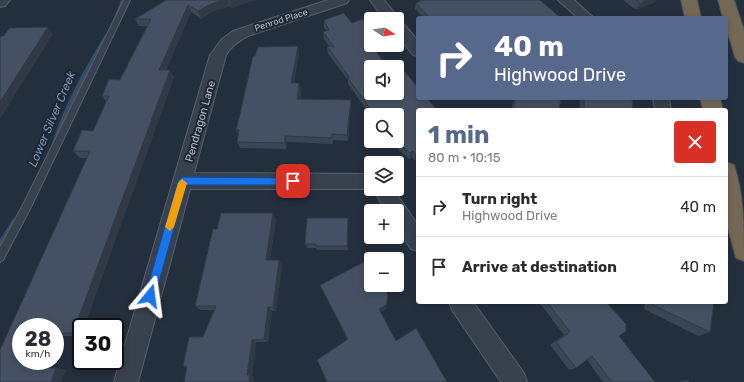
<!DOCTYPE html>
<html lang="en">
<head>
<meta charset="utf-8">
<style>
  body { margin:0; font-family:Rubik,sans-serif; background:#f2f2f3; color:#2b2b33; height:100vh; display:flex; flex-direction:column; font-size:15px; white-space:nowrap }
  * { box-sizing:border-box; margin:0 }
  p { font-size:13px; color:#7c7c81 }
  .icon { flex:none; width:22px; height:22px; fill:none; stroke:currentColor; stroke-width:2; stroke-linecap:round; stroke-linejoin:round }
  .map { position:relative; flex:1; overflow:hidden }
  .details { position:absolute; left:416px; top:108px; width:312px; height:196px; display:flex; flex-direction:column; background:#fff; border-radius:4px; box-shadow:0 2px 6px #0003 }
  .details>* { flex:none }
  .banner { position:absolute; left:416px; top:16px; width:312px; height:84px; border-radius:4px; box-shadow:0 2px 6px #0003; background:#56698c; color:#fff; overflow:hidden }
  .needle { width:26px; rotate:102deg }
  .controls { position:absolute; left:364px; top:12px; display:grid; gap:8px }
  .controls a { display:grid; place-items:center; width:40px; height:40px; border-radius:4px; background:#fff; box-shadow:0 2px 6px #0003; font-size:20px }
  .speed { position:absolute; left:12px; top:318px; display:flex; gap:8px; font-size:20px; font-weight:700; text-align:center }
  .speed>* { display:grid; place-content:center; width:52px; height:52px; border-radius:50%; background:#fff; box-shadow:0 2px 6px #0003; line-height:1 }
  .speed small { font-size:10px; font-weight:400 }
  .speed .limit { border:2px solid #111; border-radius:6px; background:#fff; color:#111 }
  .pin { position:absolute; display:grid; place-items:center; width:34px; height:34px; color:#fff; margin:-17px; border-radius:8px; box-shadow:0 2px 6px #0006 }
  .me { position:absolute; width:44px; margin:-22px; rotate:16deg; stroke-linejoin:round; filter:drop-shadow(0 0 3px #0008) }
  .turn { display:flex; align-items:center; gap:14px; height:84px; padding:0 12px; font-size:18px }
  .turn .icon { width:52px; height:52px; stroke-width:2.5 }
  .turn b { display:block; font-size:28px; line-height:34px }
  .round { display:grid; place-items:center; flex:none; width:42px; height:42px; border-radius:4px; background:#f2f2f3 }
  .summary { display:flex; align-items:center; justify-content:space-between; height:68px; padding:0 12px }
  h1 { font-size:24px; font-weight:700; line-height:30px; color:#56698c }
  ul { padding:0; list-style:none }
  li { display:flex; align-items:center; gap:12px; height:60px; padding:0 12px; border-top:1px solid #e1e1e2 }
  li div { flex:1 }
  li b { display:block; font-size:15px }
  li em { font-style:normal }
  .map>svg:first-child { display:block }
</style>
</head>
<body>
<div class="map">
<svg width="744" height="382" viewBox="0 0 744 382">
  <rect width="100%" height="100%" fill="#242f3e"/>
  <g fill="none" stroke-linecap="round" stroke-linejoin="round">
    <!-- stream -->
    <g fill="#394c67" fill-rule="evenodd">
      <path d="M121,0H125L117,20V21H113V20Z"/>
      <path d="M107,34L109,36C88,70 71,105 58,143L55,145H53L52,143C65,104 84,69 105,35Z"/>
      <path d="M15,218L17,219L18,221L17,223L2,247L0,248V239L13,219Z"/>
    </g>
    <!-- lane casing -->
    <g stroke="#565f6c" stroke-width="2">
      <path id="lane" d="M124,0H130L30,209L3,260L0,262V247L24,203Z"/>
    </g>
    <!-- street casing -->
    <g stroke="#565f6c" stroke-width="2">
      <g id="street">
        <path d="M0,0H10L5,6L0,7Z"/>
        <path d="M328,0H349L347,3L248,36C239,41 231,46 226,55L194,173L371,174V189H393L418,225V251L411,249L397,228V211H386L373,189H190L138,382H114L210,55L222,39L233,31Z"/>
        <path d="M370,0H384L397,16L398,21L402,22L418,41V56L413,55L397,35V19H384Z"/>
        <path d="M558,0H574L594,18H578Z"/>
        <path d="M653,98H669L671,110H655Z"/>
        <path d="M449,302H473L524,373L527,382H501L452,310Z"/>
      </g>
    </g>
    <!-- highway casing -->
    <g stroke="#434c59" stroke-width="2">
      <g id="highway">
        <path d="M681,0H697L701,18H685Z"/>
        <path d="M718,0H734L744,30V63L738,61L735,57L726,27V18H723Z"/>
        <path d="M700,98H720L723,110H703Z"/>
        <path d="M726,162L734,165C744,194 744,229 744,261L736,258L726,221Z"/>
      </g>
    </g>
    <!-- lane -->
    <use href="#lane" fill="#38414e" fill-rule="evenodd"/>
    <!-- street -->
    <use href="#street" fill="#38414e" fill-rule="evenodd"/>
    <!-- highway -->
    <use href="#highway" fill="#746855" fill-rule="evenodd"/>
  </g>
  <!-- wall -->
  <g fill="#3b4654">
    <path d="M166,0H255L231,8L230,6L211,12L201,19L191,12L166,70H170L174,77L84,327H81V336H58L55,343V327H21V361H48L45,368H56L65,370L61,382H0V350L87,158H80L73,151L82,130L93,131L106,101L102,96L109,79L120,80L147,26H139L135,19Z"/>
    <path d="M420,0H540L561,18H424L415,9L416,3L421,1Z"/>
    <path d="M623,0H656L655,2L636,10Z"/>
    <path d="M324,20L352,23L382,50L376,52L397,93L418,157L415,160L412,157L409,159L389,141H397V115H371V116L348,84V80L328,54L327,46H329L324,39L323,32L326,31L324,27Z"/>
    <path d="M298,46L299,53L294,83H299L301,90L300,99L351,106L348,141L333,140V144L287,142L286,149L240,148L237,142L239,135L236,130L255,56Z"/>
    <path d="M514,98H561L559,110H511Z"/>
    <path d="M580,98H632L633,110H580Z"/>
    <path d="M348,218V250H317L316,248H307L305,244Z"/>
    <path d="M276,219L270,260H279L282,266L276,311H272L268,342H256L252,376L254,377V382H184L187,368L183,366L203,337L214,310H201L195,306L217,229Z"/>
    <path d="M320,285L383,286L387,299L386,309L380,312L396,341L447,382L347,339Z"/>
    <path d="M539,302H606L619,336L655,382H603L587,360L576,368L569,370L550,345L564,335Z"/>
    <path d="M645,302H714L710,332L698,336L644,309Z"/>
    <path d="M687,380L690,382H677Z"/>
  </g>
  <!-- shaded-wall -->
  <g fill="#303945">
    <path d="M223,0H228L230,6L211,12L201,19L198,11L209,5Z"/>
    <path d="M229,0H255L231,8Z"/>
    <path d="M648,0H656L655,2L636,10L640,3Z"/>
    <path d="M188,5L191,12L163,77L159,70Z"/>
    <path d="M48,27L53,34L0,119V102Z"/>
    <path d="M375,45H382V50L372,54V46Z"/>
    <path d="M298,46L299,53L293,90L291,83Z"/>
    <path d="M170,70L174,77L84,327H81V336L73,333Z"/>
    <path d="M299,83L301,90L299,105L297,99Z"/>
    <path d="M351,100V106L348,141L347,135Z"/>
    <path d="M285,136L287,142L286,149L285,143Z"/>
    <path d="M413,151L412,157L409,159L410,153Z"/>
    <path d="M418,152V157L415,160L416,154Z"/>
    <path d="M273,213L276,219L269,265L266,260Z"/>
    <path d="M348,218V250L347,246Z"/>
    <path d="M279,260L282,266L276,311L273,307Z"/>
    <path d="M387,299L386,309L379,313V309Z"/>
    <path d="M268,307L272,311L268,342L264,339Z"/>
    <path d="M55,335L58,336L55,343Z"/>
    <path d="M252,340L256,342L252,376L254,377V382H249L247,375Z"/>
    <path d="M37,361H48L45,370L35,368Z"/>
    <path d="M56,368L65,370L61,382H51Z"/>
  </g>
  <!-- building -->
  <g fill="#455162" stroke="#303945">
    <path d="M166,0H223L209,5L198,11L188,5L159,70H170L73,333H55V327H21V361H37L35,368H56L51,382H0V350L90,151H73L82,130L93,131L109,96H102L109,79L120,80L151,19H135Z"/>
    <path d="M424,0H540L561,18H430L416,3Z"/>
    <path d="M636,0H648L640,3Z"/>
    <path d="M344,13L352,23L363,19L371,29V45H375L372,46L388,67H371V93H397V70L402,68L418,88V98H427L437,110H418V152L416,154L413,151L410,153L396,141L397,115H375L347,77H349L327,46L334,47L323,32L329,30L324,20Z"/>
    <path d="M48,27L0,102V37L1,36H4L9,28Z"/>
    <path d="M298,46L291,83H299L297,99L351,100L347,135L332,134V138L285,136V143L237,142L239,130H236L240,114L253,56H255L258,47Z"/>
    <path d="M515,98H561L559,110H513Z"/>
    <path d="M584,98H632L633,110H584Z"/>
    <path d="M221,213H273L266,260H279L273,307H268L264,339L252,340L247,375H250L249,382H184L187,366H183L189,337H203L216,306H195L213,229H217Z"/>
    <path d="M307,218H348L347,246H316V244H305Z"/>
    <path d="M375,256L377,259H371V285H382L388,295L386,305L379,309L396,341L416,328L447,382H327L317,360L348,339L320,285Z"/>
    <path d="M547,302H606L626,324V331L619,336L655,382H612L592,356L576,368L556,342L570,332Z"/>
    <path d="M654,302H714L710,332L653,305Z"/>
  </g>
  <!-- route -->
  <path fill="#1a73e8" stroke="#114b97" d="M183,177L293,178L297,181L293,185H186L155,296L154,299L150,301L146,299L145,296L178,181Z"/>
  <!-- slow -->
  <path fill="#f59e0b" d="M182,179L187,183L174,227L170,231L165,227L178,183Z"/>
  <g text-anchor="middle" stroke-width="4" stroke-linejoin="round" paint-order="stroke">
    <!-- far-street labels -->
    <g font-size="9" fill="#b4bcc9" stroke="#1d2633">
      <text transform="translate(281 20) rotate(-18)" y="3">Penrod Place</text>
    </g>
    <!-- street labels -->
    <g font-size="11" fill="#b4bcc9" stroke="#1d2633">
      <text transform="translate(200 121) rotate(-74)" y="4">Pendragon Lane</text>
    </g>
    <!-- water labels -->
    <g font-size="12" font-style="italic" fill="#7c92b1" stroke="#1d2633">
      <text transform="translate(52 119) rotate(-67)" y="4">Lower Silver Creek</text>
    </g>
  </g>
</svg>
<div class="controls">
<a><svg class="needle" viewBox="-14 -14 28 28"><path d="M0-13l5 13h-10z" fill="#e53935"/><path d="M0 13l5-13h-10z" fill="#7c7c81"/></svg></a>
<a><svg class="icon" aria-label="sound" viewBox="0 0 24 24"><path d="M4 9h4l5-4v14l-5-4H4zM17 9q2 3 0 6"/></svg></a>
<a><svg class="icon" aria-label="search" viewBox="0 0 24 24"><circle cx="10" cy="10" r="6"/><path d="M15 15l6 6"/></svg></a>
<a><svg class="icon" aria-label="layers" viewBox="0 0 24 24"><path d="M12 4l9 5-9 5-9-5zM3 14l9 5 9-5"/></svg></a>
<a>+</a>
<a>−</a>
</div>
<div class="speed"><div>28<small>km/h</small></div><div class="limit">30</div></div>
<div class="pin" style="left:293px;top:181px;background:#d93025"><svg class="icon" aria-label="arrive" viewBox="0 0 24 24"><path d="M6 21V4h12l-3 4 3 4H6"/></svg></div>
<svg class="me" style="left:150px;top:296px" viewBox="-20 -20 40 40"><path d="M0-17L14 15 0 8-14 15z" fill="#1a73e8" stroke="#fff" stroke-width="4"/></svg>
<div class="banner">
<div class="turn"><svg class="icon" aria-label="right" viewBox="0 0 24 24"><path d="M7 20v-9h11M14 6l5 5-5 5"/></svg><div><b>40 m</b>Highwood Drive</div></div>
</div>
<section class="details">
<div class="summary"><div><h1>1 min</h1><p>80 m · 10:15</p></div><a class="round" style="background:#d93025;color:#fff"><svg class="icon" aria-label="close" viewBox="0 0 24 24"><path d="M6 6l12 12M18 6L6 18"/></svg></a></div>
<ul>
<li><svg class="icon" aria-label="right" viewBox="0 0 24 24"><path d="M7 20v-9h11M14 6l5 5-5 5"/></svg><div><b>Turn right</b><p>Highwood Drive</p></div><em>40 m</em></li>
<li><svg class="icon" aria-label="arrive" viewBox="0 0 24 24"><path d="M6 21V4h12l-3 4 3 4H6"/></svg><div><b>Arrive at destination</b></div><em>40 m</em></li>
</ul>
</section>
</div>
</body>
</html>
